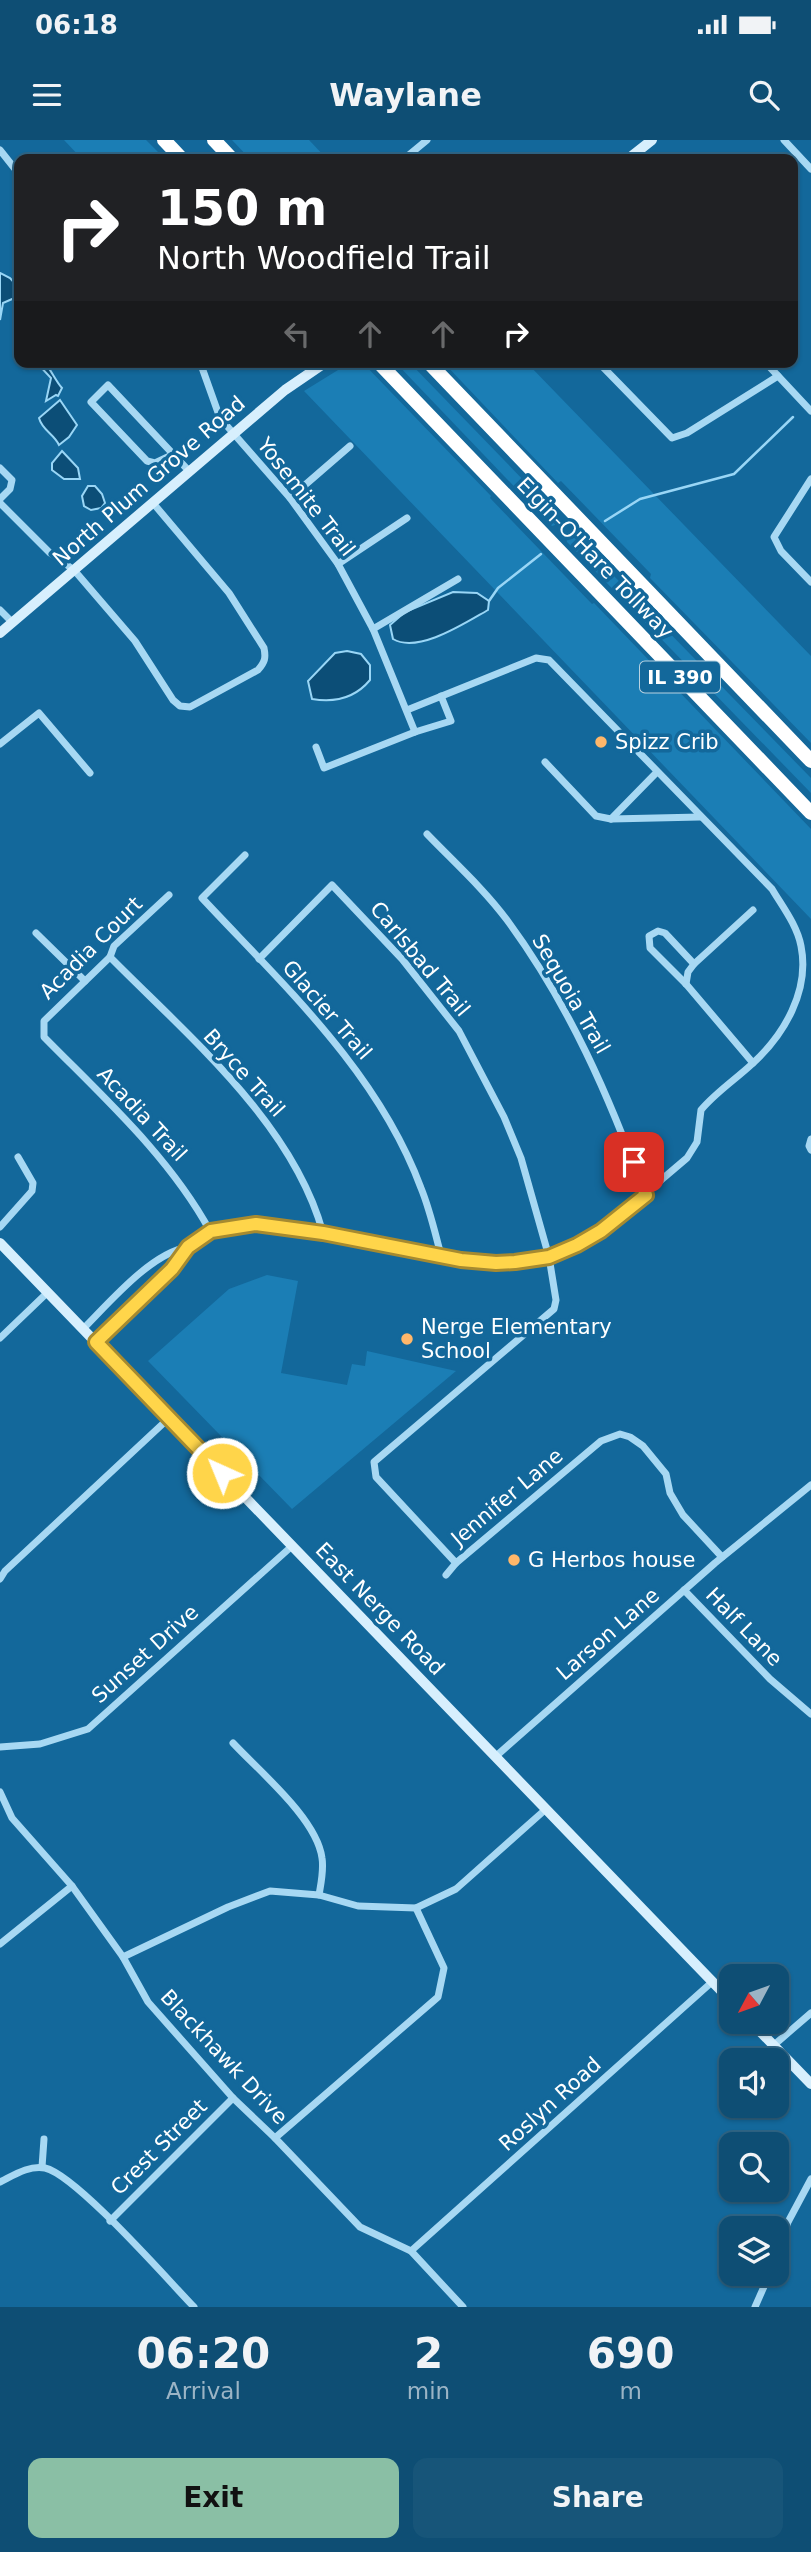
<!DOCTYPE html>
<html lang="en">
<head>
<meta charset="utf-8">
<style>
  body { margin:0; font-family:"DejaVu Sans",sans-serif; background:#175579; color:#f1f3f6; height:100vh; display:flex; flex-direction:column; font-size:26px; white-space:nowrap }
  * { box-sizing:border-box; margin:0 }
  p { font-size:23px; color:#9bb4c5 }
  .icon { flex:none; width:38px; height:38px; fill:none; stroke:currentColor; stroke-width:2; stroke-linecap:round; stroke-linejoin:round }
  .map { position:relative; height:2167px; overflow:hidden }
  .details { display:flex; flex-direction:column; background:#0e4e74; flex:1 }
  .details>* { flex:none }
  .banner { position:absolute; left:14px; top:14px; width:784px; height:214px; border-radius:14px; box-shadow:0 2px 5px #0004,0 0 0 2px #2e6586; background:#202124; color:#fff; overflow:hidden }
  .needle { width:46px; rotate:229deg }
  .fabs { position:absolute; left:719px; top:1824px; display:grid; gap:14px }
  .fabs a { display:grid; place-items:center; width:70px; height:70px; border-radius:14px; background:#0e4e74; box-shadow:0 2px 5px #0004,0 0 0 2px #2e6586; font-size:35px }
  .pin { position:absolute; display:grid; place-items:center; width:60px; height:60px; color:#fff; margin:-30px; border-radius:14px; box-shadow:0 4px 10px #0006 }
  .me { position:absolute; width:77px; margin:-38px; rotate:316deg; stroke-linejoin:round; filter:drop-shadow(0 0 5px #0008) }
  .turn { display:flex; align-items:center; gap:24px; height:147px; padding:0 28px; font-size:32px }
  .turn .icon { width:91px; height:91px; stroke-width:2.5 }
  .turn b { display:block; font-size:49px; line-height:60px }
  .lanes { display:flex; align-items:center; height:66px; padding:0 28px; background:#0003; justify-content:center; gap:35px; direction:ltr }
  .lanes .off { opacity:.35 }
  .eta { display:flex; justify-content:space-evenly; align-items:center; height:119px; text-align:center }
  .eta b { font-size:42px; font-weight:600; line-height:49px }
  .button { display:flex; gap:14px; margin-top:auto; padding:14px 28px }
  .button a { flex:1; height:80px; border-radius:14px; background:#8abfa5; color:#111; font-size:28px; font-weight:600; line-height:80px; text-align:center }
  .button a+a { background:#175579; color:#f1f3f6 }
  .status { display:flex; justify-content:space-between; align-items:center; height:49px; padding:0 35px; background:#0e4e74; direction:ltr }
  .status svg { height:19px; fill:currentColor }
  header { display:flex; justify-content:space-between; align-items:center; height:91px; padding:0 28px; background:#0e4e74; font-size:32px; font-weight:600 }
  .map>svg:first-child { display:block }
</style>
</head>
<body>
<div class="status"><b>06:18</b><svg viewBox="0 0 49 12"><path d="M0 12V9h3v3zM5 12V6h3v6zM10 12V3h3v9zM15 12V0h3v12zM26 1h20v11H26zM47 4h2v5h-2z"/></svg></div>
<header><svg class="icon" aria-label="menu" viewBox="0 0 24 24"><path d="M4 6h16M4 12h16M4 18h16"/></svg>Waylane<svg class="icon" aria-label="search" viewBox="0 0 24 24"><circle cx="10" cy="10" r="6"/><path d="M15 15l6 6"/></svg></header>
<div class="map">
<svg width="811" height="2167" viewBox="0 0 811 2167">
  <rect width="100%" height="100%" fill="#13689b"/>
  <!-- green -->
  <g fill="#1b7eb5">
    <path d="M64,0H146L165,19H82Z"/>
    <path d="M232,0H309L327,19H250Z"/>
    <path d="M351,222H362L491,356L490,358L592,464L594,463L811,689V779L304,251Z"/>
    <path d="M395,222H409L560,378L558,384L552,386Z"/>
    <path d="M443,222H526L811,516V603L650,438L651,434L561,341L558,343Z"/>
    <path d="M571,392L811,638V653L567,402L566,397Z"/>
    <path d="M267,1135L298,1141L281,1233L347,1245L352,1224L365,1226L367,1211L456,1231L292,1369L148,1221L229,1149Z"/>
  </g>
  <!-- water -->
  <g fill="#0c4e77" stroke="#99d6f6" stroke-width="2">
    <path d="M0,133L10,138L19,148V156L3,163L0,180Z"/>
    <path d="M36,222H44C52,231 55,240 62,248L58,256L56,255L46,261L51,238Z"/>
    <path d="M60,260L77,285L69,297L59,305C54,294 42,290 39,278Z"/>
    <path d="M62,311L78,328L80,339H64L52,330V323Z"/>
    <path d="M88,346H95L102,354L105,363L101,368L91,370L84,366L82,356Z"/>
    <path d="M453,452L477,453L489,461L488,470C465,483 418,514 393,499L390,485L405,472Z"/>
    <path d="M347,511L361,514L370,525V540C355,558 335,563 312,559L308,541L335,513Z"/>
  </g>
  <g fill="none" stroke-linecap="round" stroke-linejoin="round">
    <!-- stream -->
    <g stroke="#99d6f6" stroke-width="2.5">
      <path d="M605,381L640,359L734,334L793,277"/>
      <path d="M489,461L498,448L541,414"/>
    </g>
    <!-- street -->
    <g stroke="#a7d8f3" stroke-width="7">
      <path d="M784,0L811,29"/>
      <path d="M0,10L19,34"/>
      <path d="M404,19L427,0"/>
      <path d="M200,222L220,278L290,358L338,424L373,489L415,592"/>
      <path d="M598,222L672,298L687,293L778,236"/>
      <path d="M765,222L811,271"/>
      <path d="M174,314L155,323L147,321L91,262L108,245L189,331"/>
      <path d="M0,328L12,340L10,349L0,359"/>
      <path d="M811,339L774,397L781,411L811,442"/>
      <path d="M290,358L350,306"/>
      <path d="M0,363L50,413L74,430L135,501L173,560L180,566L190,567L258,530C265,522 266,518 264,508L229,453L153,363"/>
      <path d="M338,424L407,378"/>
      <path d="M0,470L12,482"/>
      <path d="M373,489L458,439"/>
      <path d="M0,604L39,573L90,633"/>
      <path d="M316,607L324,628L415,592L451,581L441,556"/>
      <path d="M545,622L596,676L611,679L700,677"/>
      <path d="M611,679L657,632"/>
      <path d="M427,694C454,722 484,749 507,780C569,864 610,958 645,1055"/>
      <path d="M245,715L202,758C285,847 378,932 421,1048C430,1070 435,1093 441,1115"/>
      <path d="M169,755L114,806L110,817L44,881V897C103,957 169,1016 210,1091"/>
      <path d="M36,793L85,841"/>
      <path d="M110,817C188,896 293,983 323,1093"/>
      <path d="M259,819L332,745L402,819L459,891L504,977L521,1018L549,1117L556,1160L554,1169L374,1322L376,1337L456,1423L601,1301L620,1294L630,1297L643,1306L666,1334L670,1353L683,1375L722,1417"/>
      <path d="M694,824L665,793L658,791L649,796L650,808L686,844L753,923"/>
      <path d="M686,844L688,832L694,824L753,770"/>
      <path d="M811,999L809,1006L811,1010"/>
      <path d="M0,1087L32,1051L33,1043L18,1017"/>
      <path d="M188,1107L210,1091L256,1084L323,1093L480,1122H515L549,1117L577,1105L601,1091L687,1018L697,1002L701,970C715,953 736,939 752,924C784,895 810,851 801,806C797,785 782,766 772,749L549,520L536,518L407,570"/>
      <path d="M83,1189C109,1163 151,1113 188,1107L172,1129L95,1202"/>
      <path d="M0,1198L48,1152"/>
      <path d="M446,1435L456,1423"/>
      <path d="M0,1439L5,1431L169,1278"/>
      <path d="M684,1450L770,1539L811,1574"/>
      <path d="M233,1603C260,1632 317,1679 322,1718C324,1730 321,1743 319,1755"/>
      <path d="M0,1607L40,1604L88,1589L292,1406"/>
      <path d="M495,1617L715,1423L811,1345"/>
      <path d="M0,1652L12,1678L72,1746L123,1817L148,1862L233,1958L275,1998L360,2087L411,2111L463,2167"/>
      <path d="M0,1804L72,1746"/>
      <path d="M123,1817L228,1767L270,1751L319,1755L358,1766L416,1768L456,1749L546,1669"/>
      <path d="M774,1905L811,1873"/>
      <path d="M275,1998L438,1857L444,1828L416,1768"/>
      <path d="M42,2027L44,1999"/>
      <path d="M0,2042C14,2035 29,2025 45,2028C76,2035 167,2139 194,2167"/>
      <path d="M110,2081L233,1958"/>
      <path d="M411,2111L712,1842"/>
      <path d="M777,2113L788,2082L811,2039"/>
      <path d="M755,2167L770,2133"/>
    </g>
    <!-- secondary -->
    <g stroke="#d7effd" stroke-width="10">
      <path d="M628,19L652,0"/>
      <path d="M0,493L285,250L326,222"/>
      <path d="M0,1103L732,1862"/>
      <path d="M750,1881L811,1944"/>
    </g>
    <!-- highway -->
    <g stroke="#fff" stroke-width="14">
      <path d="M164,0L182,19"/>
      <path d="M214,0L232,19"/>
      <path d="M378,222L811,673"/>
      <path d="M428,222L811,621"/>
    </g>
  </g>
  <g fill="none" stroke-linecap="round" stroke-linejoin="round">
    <!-- route casing -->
    <g stroke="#a68a30" stroke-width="18">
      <path id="route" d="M222,1333L96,1202L172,1129L188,1107L211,1091L256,1084L323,1093L461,1120L496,1123L515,1122L549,1117L577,1105L601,1091L646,1055L634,1022"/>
    </g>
    <!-- route -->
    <use href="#route" stroke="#ffd54a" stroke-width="12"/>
  </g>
  <!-- markers -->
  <g fill="#ffb76a" stroke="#13689b" stroke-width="2.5">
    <circle cx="601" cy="602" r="7"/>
    <circle cx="407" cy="1199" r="7"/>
    <circle cx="514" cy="1420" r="7"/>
  </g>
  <g text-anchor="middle" stroke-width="7" stroke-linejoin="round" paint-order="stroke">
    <!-- shield labels -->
    <rect fill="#13689b" stroke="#b8d2e1" stroke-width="2" x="640" y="521.5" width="80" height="31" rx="5"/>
    <g font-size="19" font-weight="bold" fill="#fff">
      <text x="680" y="544">IL 390</text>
    </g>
    <!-- street labels -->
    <g font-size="21" fill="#fff" stroke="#13689b">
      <text transform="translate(149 341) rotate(-41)" y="7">North Plum Grove Road</text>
      <text transform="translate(306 357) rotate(52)" y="7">Yosemite Trail</text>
      <text transform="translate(595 418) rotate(46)" y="7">Elgin-O'Hare Tollway</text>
      <text transform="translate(91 808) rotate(-45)" y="7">Acadia Court</text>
      <text transform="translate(420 819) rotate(50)" y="7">Carlsbad Trail</text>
      <text transform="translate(571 854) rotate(60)" y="7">Sequoia Trail</text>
      <text transform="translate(327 870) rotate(49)" y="7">Glacier Trail</text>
      <text transform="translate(244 933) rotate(48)" y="7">Bryce Trail</text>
      <text transform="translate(142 974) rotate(47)" y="7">Acadia Trail</text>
      <text transform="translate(507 1357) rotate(-40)" y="7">Jennifer Lane</text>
      <text transform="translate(380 1469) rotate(46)" y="7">East Nerge Road</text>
      <text transform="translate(744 1487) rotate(46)" y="7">Half Lane</text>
      <text transform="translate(608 1494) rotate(-41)" y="7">Larson Lane</text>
      <text transform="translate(145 1514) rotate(-42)" y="7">Sunset Drive</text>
      <text transform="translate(224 1917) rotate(47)" y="7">Blackhawk Drive</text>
      <text transform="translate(550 1964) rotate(-42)" y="7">Roslyn Road</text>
      <text transform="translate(159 2007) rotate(-45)" y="7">Crest Street</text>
    </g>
    <!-- poi labels -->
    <g font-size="21" fill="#fff" stroke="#13689b" text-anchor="start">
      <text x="615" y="609">Spizz Crib</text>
      <text x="421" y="1194">Nerge Elementary<tspan x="421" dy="24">School</tspan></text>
      <text x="528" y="1427">G Herbos house</text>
    </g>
  </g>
</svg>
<div class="fabs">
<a><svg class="needle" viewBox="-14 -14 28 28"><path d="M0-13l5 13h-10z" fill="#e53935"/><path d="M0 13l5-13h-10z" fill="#9bb4c5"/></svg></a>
<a><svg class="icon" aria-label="sound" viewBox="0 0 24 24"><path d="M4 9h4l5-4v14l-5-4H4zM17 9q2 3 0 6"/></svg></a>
<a><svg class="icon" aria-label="search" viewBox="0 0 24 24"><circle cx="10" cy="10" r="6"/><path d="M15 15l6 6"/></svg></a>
<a><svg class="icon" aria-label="layers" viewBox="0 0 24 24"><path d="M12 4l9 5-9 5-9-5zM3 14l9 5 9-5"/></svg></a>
</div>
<div class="pin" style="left:634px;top:1022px;background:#d93025"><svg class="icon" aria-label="arrive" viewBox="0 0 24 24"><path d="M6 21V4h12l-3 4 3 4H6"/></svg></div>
<svg class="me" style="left:222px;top:1333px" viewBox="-20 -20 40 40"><circle r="17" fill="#ffd54a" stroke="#fff" stroke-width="3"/><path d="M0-11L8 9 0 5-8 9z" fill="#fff"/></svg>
<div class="banner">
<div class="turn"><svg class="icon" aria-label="right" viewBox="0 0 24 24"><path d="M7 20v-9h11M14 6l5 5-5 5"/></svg><div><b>150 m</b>North Woodfield Trail</div></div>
<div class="lanes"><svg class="icon off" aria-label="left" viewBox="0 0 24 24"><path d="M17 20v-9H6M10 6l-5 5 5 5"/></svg><svg class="icon off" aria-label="ahead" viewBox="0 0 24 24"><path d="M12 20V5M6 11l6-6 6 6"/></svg><svg class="icon off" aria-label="ahead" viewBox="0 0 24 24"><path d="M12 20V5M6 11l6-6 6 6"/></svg><svg class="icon" aria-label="right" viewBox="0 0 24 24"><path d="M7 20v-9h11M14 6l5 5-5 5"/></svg></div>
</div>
</div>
<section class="details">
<div class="eta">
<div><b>06:20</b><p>Arrival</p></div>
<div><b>2</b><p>min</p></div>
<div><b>690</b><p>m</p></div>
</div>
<div class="button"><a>Exit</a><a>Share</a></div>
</section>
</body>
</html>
